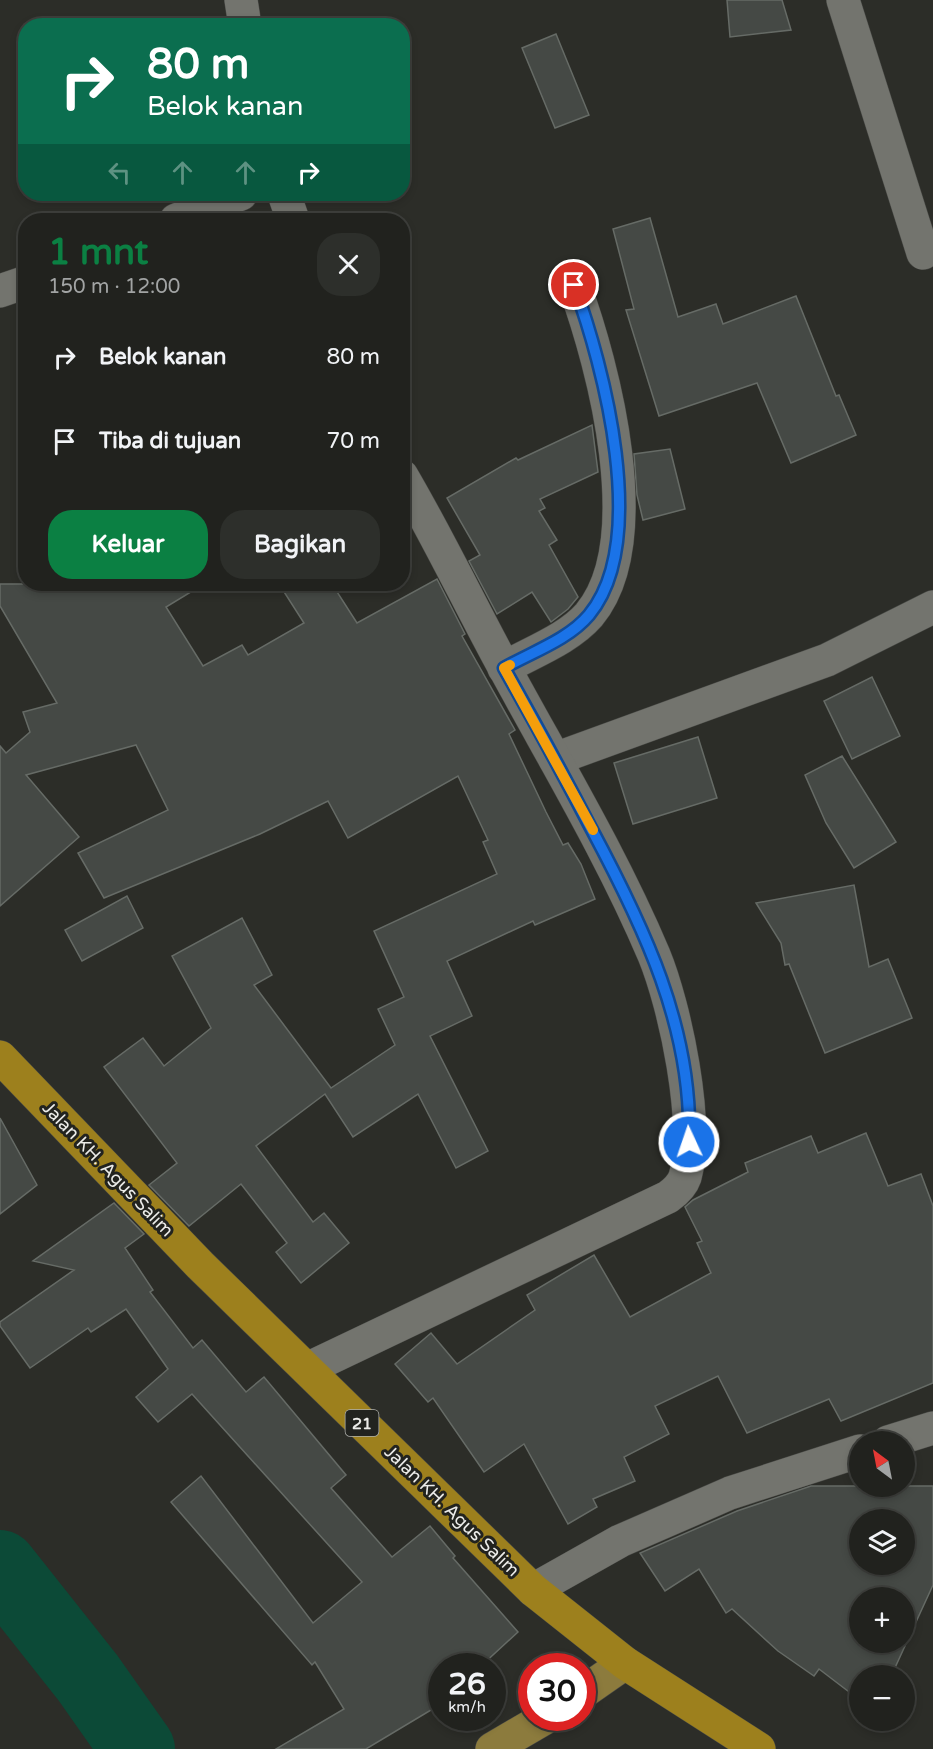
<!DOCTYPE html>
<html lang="id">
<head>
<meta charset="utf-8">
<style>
  body { margin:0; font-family:"Varela Round",sans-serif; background:#2d2f2b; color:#f1f3f6; height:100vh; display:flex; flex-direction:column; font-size:22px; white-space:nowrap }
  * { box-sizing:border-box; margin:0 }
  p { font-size:20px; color:#a2a4a4 }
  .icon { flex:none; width:33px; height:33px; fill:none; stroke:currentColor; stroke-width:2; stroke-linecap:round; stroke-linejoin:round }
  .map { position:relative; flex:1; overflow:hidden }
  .sheet { position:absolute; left:18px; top:213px; width:392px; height:378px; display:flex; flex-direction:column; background:#21221e; border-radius:24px; box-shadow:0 3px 9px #0003,0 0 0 2px #3e3f3c }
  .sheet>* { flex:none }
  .guide { position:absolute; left:18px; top:18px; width:392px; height:183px; border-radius:24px; box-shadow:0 3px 9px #0003,0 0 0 2px #3e3f3c; background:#0b6e4f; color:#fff; overflow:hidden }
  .needle { width:39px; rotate:328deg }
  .fabs { position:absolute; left:849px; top:1431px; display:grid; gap:12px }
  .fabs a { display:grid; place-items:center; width:66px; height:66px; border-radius:50%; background:#21221e; box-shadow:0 3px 9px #0003,0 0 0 2px #3e3f3c; font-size:30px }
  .speed { position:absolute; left:428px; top:1653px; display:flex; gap:12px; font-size:30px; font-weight:700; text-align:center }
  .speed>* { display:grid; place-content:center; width:78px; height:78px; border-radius:50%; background:#21221e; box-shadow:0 3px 9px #0003,0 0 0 2px #3e3f3c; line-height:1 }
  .speed small { font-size:15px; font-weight:400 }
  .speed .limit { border:9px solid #d22; background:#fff; color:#111 }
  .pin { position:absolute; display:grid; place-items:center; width:51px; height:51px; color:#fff; margin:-26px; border:3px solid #fff; border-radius:50%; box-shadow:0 2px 6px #0007 }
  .me { position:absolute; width:66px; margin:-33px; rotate:357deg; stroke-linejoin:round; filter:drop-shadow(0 0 4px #0008) }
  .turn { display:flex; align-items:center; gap:21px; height:126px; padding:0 30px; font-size:27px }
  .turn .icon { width:78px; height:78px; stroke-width:2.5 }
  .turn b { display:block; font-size:42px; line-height:51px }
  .lanes { display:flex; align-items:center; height:57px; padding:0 30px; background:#0003; justify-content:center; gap:30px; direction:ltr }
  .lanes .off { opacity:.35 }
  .round { display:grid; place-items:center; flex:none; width:63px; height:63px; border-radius:24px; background:#2d2f2b }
  .head { display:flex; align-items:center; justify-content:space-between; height:102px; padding:0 30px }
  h1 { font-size:36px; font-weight:800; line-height:45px; color:#0b8043 }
  .cta { display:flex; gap:12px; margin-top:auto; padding:12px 30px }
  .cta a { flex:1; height:69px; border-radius:24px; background:#0b8043; color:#fff; font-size:24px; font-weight:800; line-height:69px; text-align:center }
  .cta a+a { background:#2d2f2b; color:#f1f3f6 }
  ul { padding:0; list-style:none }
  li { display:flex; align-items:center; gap:18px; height:84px; padding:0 30px }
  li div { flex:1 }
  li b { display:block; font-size:22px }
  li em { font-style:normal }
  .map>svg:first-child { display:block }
</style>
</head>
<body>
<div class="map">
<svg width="933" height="1749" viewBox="0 0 933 1749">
  <rect width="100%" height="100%" fill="#2c2d28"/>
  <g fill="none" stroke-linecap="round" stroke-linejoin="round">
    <!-- river -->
    <path stroke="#0c4a37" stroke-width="74" d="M0,1567L88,1678L138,1749"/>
  </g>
  <!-- building -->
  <g fill="#454945" stroke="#666b66" stroke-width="1.5" fill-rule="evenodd">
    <path d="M727,0H782L791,30L730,37Z"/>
    <path d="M556,34L589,115L555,128L522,48Z"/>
    <path d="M650,218L678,317L716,304L723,324L796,296L836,396L839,395L856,435L791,463L757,383L659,416L626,310L634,309L613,229Z"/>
    <path d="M592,425L598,472L540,499L545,508L539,511L557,540L549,545L578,597L568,609L551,622L532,592L497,614L469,561L480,555L447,498L516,458L518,460Z"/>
    <path d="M670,449L685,509L643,520L637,495L634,454Z"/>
    <path d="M437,579L465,634L462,636L515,730L509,734L546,812L563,845L568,843L581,864L595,899L535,925L533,921L447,961L472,1016L430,1036L488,1151L456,1168L418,1094L353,1137L325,1094L256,1146L313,1222L324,1213L349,1243L301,1283L276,1252L287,1243L241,1184L189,1226L149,1185L177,1163L104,1067L143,1038L164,1066L211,1028L172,956L242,918L272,975L254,985L331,1088L395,1045L378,1009L404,997L374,931L497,874L483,842L488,840L458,776L348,838L328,801L260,834L104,898L78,853L168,810L136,745L26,775L79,837L0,906V746L6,753L30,732L23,712L57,703L0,606V584H204L166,607L203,666L242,645L248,655L304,623L279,584H332L357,623Z"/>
    <path d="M872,677L900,736L852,759L824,701Z"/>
    <path d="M698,737L717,798L633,824L614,763Z"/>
    <path d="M842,756L896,842L854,868L826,823L805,775Z"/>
    <path d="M854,885L869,967L888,959L912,1018L825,1053L789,964L785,965L781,943L756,903Z"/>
    <path d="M127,896L143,928L82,961L65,930Z"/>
    <path d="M0,1118L37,1185L0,1214Z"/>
    <path d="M866,1133L888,1186L921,1174L933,1206V1383L841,1421L829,1399L747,1433L718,1376L655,1406L669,1434L624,1457L635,1481L593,1499L597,1507L568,1524L524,1444L484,1472L433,1398L428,1402L395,1364L431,1333L457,1364L535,1310L527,1295L594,1255L630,1317L711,1273L697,1243L702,1241L685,1207L693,1200L748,1172L745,1163L811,1136L818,1153Z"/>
    <path d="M114,1203L144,1234L125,1248L153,1290L150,1292L193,1348L202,1340L246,1392L264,1377L346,1475L331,1488L392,1557L430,1526L455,1556L453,1558L518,1632L481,1666H441V1704L366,1749H276L344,1709L315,1662L312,1665L171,1502L201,1476L313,1623L362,1582L192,1394L158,1422L136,1397L168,1369L126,1309L91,1332L88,1328L30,1368L0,1326V1322L74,1270L33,1261Z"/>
    <path d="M811,1486H933V1585L893,1672L881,1667L874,1676H860V1694L857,1698L819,1669L814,1676L778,1651L732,1609L726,1613L699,1569L665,1591L640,1553L737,1511ZM860,1520H904V1564H860ZM860,1598H904V1642H860Z"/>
  </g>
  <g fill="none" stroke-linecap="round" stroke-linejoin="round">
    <!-- street casing -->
    <g stroke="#484945" stroke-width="34">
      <g id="street">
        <path d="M241,0L245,26"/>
        <path d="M843,0L923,253"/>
        <path d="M284,194L293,220"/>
        <path d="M176,220L241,194"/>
        <path d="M0,291L26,282"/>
        <path d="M504,668C532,652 568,639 589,615C650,542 604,367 574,285"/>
        <path d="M555,759L827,660L933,607"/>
        <path d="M307,1369L668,1197C675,1192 682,1186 685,1177C700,1123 675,1006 654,955C612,856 556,763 505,669C470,605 439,539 402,476"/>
        <path d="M888,1442L933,1428"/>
        <path d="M533,1590L620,1541L730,1493L860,1451"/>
      </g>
    </g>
    <!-- primary casing -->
    <g stroke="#484945" stroke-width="34">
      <g id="primary">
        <path d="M582,1693L625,1663"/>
        <path d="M492,1749L545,1718"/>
      </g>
    </g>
    <!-- highway casing -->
    <g stroke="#484945" stroke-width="34">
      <path id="highway" d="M0,1057L200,1265L533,1590L625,1663L759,1749"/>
    </g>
    <!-- street -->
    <use href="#street" stroke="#73746e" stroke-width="33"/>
    <!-- primary -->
    <use href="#primary" stroke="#8c7b3d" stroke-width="33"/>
    <!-- highway -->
    <use href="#highway" stroke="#9d801d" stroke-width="33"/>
  </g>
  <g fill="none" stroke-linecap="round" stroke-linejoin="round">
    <!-- route casing -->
    <g stroke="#114b97" stroke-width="15">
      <path id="route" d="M574,285C604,367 650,541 589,615C568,640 532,652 504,668C534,721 563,774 591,828C643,925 693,1028 689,1142"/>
    </g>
    <!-- route -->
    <use href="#route" stroke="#1a73e8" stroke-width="10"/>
    <!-- slow -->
    <path stroke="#f59e0b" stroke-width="10" d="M510,665L504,668L593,830"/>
  </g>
  <g text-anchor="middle" stroke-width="6" stroke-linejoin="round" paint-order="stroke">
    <!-- shield labels -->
    <rect fill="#22231f" stroke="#afb0ac" stroke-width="1.5" x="345.5" y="1410" width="33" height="26" rx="4.5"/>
    <g font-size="16" font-weight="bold" fill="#ecece9">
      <text x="362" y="1429">21</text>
    </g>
    <!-- street labels -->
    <g font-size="18" fill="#ecece9" stroke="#22231f">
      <text transform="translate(108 1169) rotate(46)" y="6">Jalan KH. Agus Salim</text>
      <text transform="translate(452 1511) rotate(44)" y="6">Jalan KH. Agus Salim</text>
    </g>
  </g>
</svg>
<div class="fabs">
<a><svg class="needle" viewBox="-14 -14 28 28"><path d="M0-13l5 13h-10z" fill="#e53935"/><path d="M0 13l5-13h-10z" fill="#a2a4a4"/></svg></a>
<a><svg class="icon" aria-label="layers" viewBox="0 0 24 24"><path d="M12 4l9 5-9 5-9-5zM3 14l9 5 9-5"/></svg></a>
<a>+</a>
<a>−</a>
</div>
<div class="speed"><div>26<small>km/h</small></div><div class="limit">30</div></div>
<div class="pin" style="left:574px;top:285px;background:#d93025"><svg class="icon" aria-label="arrive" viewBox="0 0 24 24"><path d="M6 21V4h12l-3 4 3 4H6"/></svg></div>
<svg class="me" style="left:689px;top:1142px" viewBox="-20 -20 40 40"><circle r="17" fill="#1a73e8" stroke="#fff" stroke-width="3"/><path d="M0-11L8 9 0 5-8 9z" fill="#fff"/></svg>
<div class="guide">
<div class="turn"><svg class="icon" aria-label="right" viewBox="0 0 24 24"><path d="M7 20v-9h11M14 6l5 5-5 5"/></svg><div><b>80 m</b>Belok kanan</div></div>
<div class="lanes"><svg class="icon off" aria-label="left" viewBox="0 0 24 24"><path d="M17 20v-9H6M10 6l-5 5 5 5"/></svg><svg class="icon off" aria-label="ahead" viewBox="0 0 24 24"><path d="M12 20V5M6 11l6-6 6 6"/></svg><svg class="icon off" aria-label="ahead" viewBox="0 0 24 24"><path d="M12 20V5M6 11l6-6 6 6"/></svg><svg class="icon" aria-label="right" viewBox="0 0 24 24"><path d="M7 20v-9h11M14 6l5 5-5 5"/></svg></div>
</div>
<section class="sheet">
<div class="head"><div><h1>1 mnt</h1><p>150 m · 12:00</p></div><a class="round"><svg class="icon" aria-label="close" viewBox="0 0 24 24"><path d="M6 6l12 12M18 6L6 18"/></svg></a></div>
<ul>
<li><svg class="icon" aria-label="right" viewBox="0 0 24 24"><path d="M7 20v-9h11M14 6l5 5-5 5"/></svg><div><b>Belok kanan</b></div><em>80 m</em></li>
<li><svg class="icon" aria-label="arrive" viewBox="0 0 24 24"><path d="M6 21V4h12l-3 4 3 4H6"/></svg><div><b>Tiba di tujuan</b></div><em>70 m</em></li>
</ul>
<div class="cta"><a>Keluar</a><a>Bagikan</a></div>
</section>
</div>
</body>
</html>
